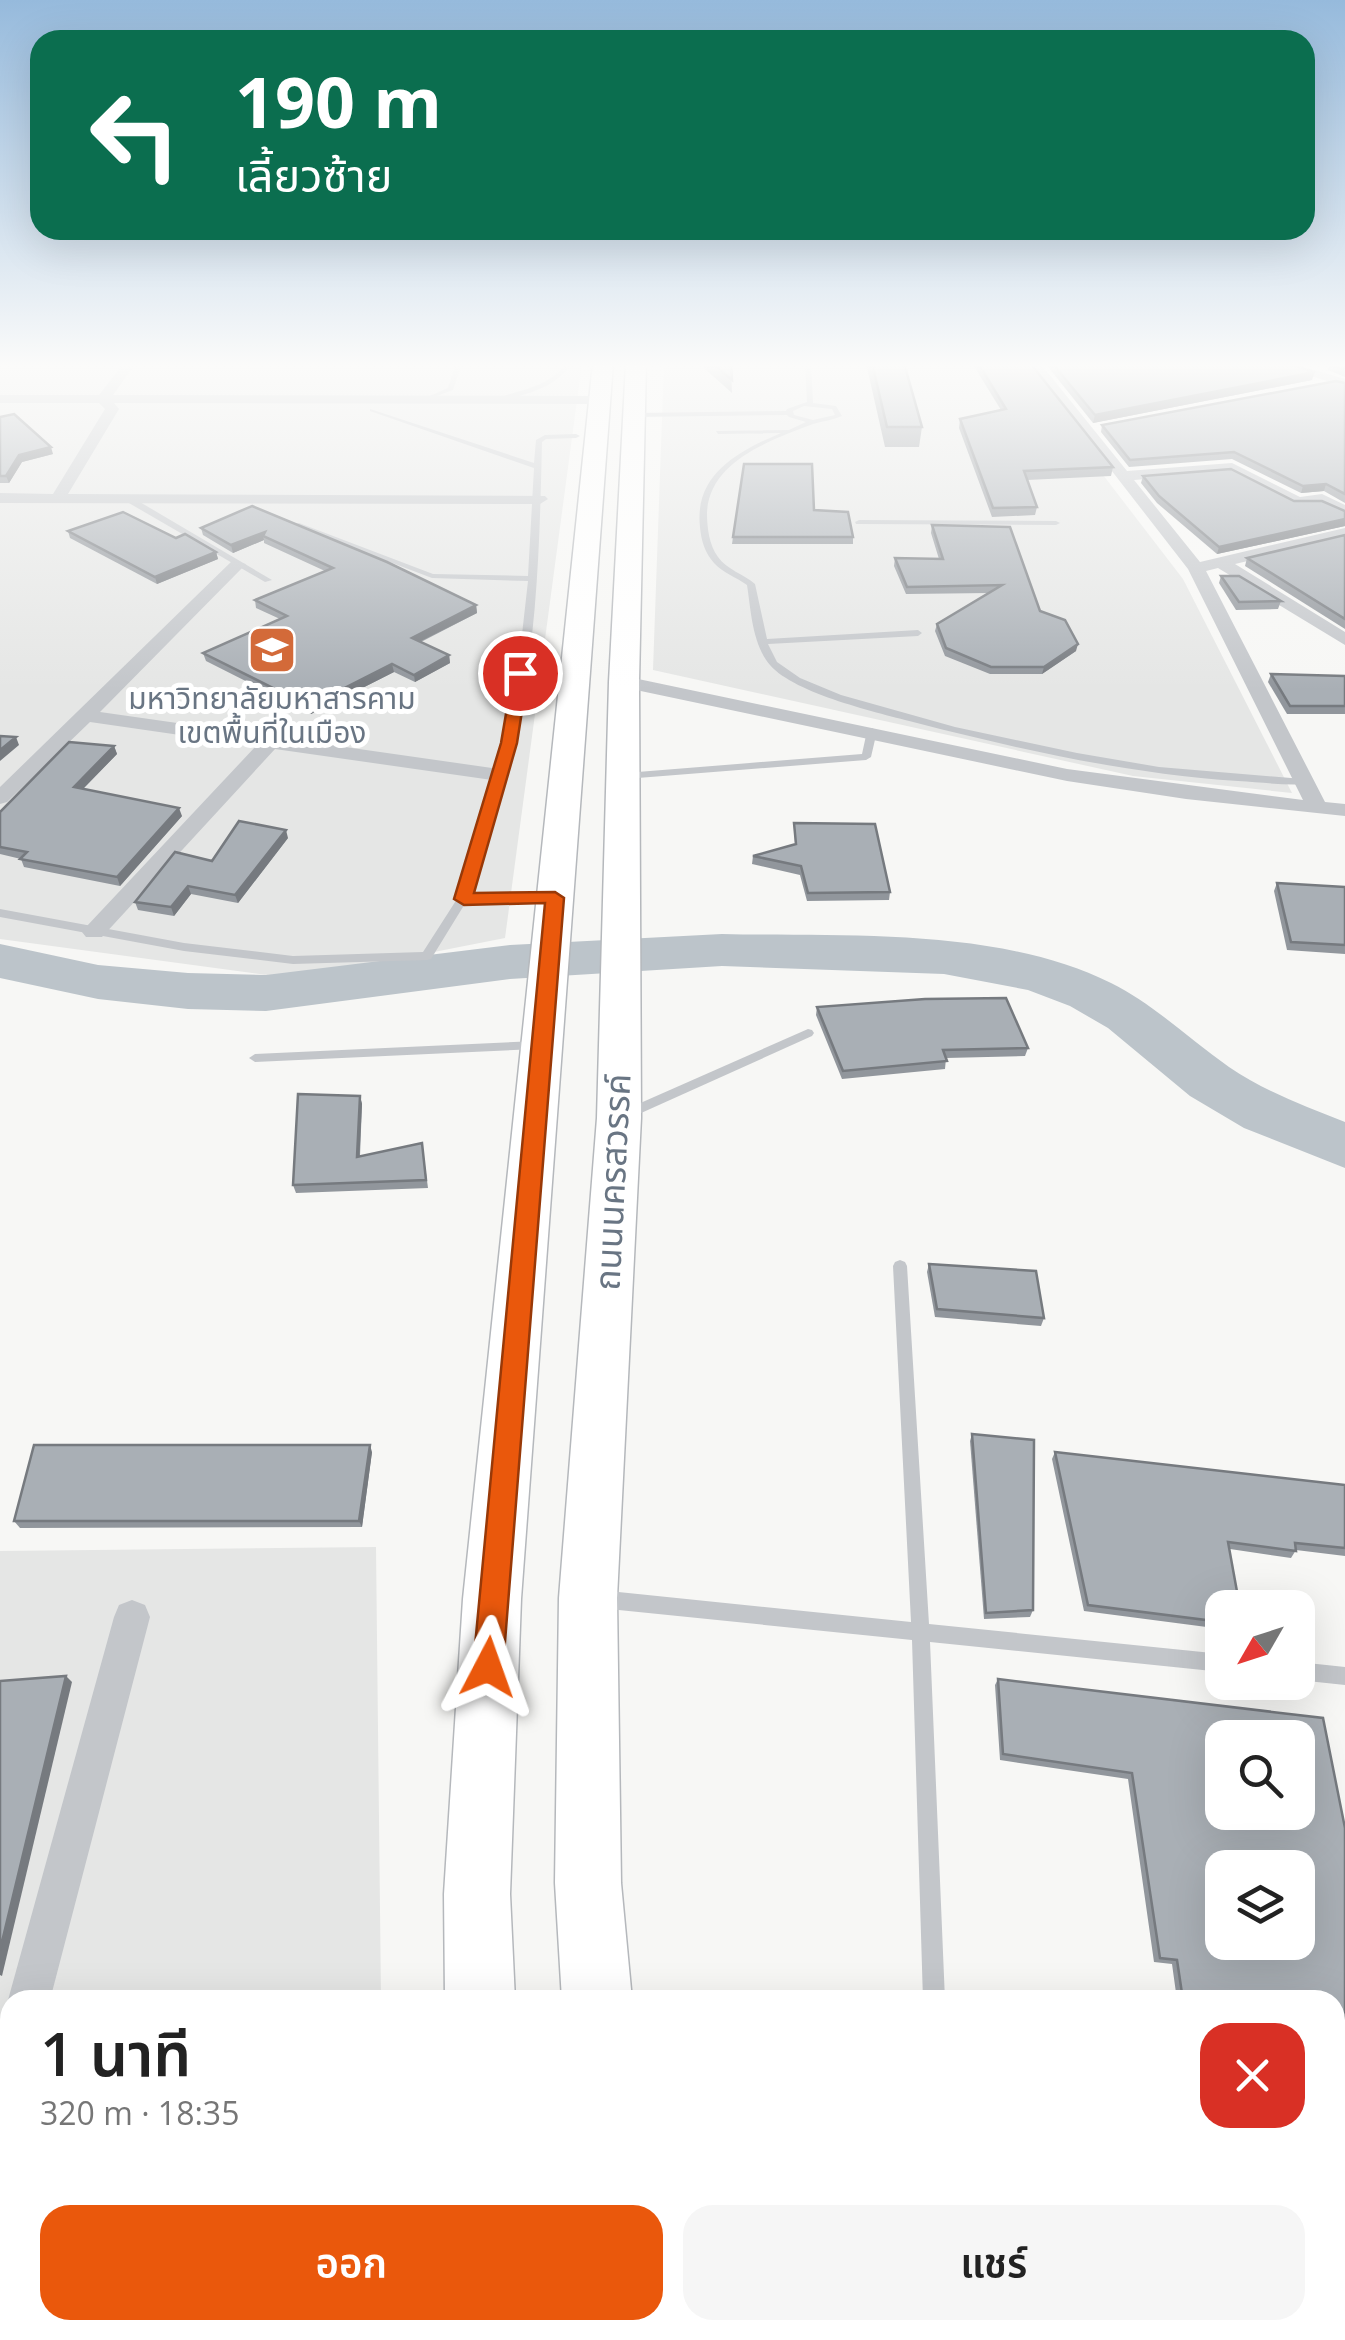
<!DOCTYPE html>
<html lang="th">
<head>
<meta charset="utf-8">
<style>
  body { margin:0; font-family:"Open Sans","Noto Sans Thai",sans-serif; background:#f6f6f6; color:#222; height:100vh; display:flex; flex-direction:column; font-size:38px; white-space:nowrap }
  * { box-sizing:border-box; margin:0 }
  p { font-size:32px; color:#767676 }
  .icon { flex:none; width:55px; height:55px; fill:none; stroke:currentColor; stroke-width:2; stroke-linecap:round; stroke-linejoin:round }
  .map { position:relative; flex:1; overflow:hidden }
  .sheet { position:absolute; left:0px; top:1990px; width:1345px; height:350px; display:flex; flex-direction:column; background:#fff; border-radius:30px 30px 0 0; box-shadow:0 10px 40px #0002 }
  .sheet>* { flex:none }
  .guide { position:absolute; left:30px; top:30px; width:1285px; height:210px; border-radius:30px; box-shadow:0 10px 40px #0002; background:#0b6e4f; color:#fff; overflow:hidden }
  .needle { width:65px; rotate:231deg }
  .tools { position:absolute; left:1205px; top:1590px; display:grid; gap:20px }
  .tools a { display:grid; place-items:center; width:110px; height:110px; border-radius:20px; background:#fff; box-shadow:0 10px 40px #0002; font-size:50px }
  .pin { position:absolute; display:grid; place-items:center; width:85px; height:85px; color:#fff; margin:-42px; border:5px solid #fff; border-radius:50%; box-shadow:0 2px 10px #0007 }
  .me { position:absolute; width:110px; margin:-55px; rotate:4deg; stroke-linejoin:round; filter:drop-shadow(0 0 8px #0008) }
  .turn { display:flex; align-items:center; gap:35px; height:210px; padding:0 40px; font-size:45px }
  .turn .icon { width:130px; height:130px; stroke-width:2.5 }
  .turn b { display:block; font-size:70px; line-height:85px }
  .round { display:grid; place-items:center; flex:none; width:105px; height:105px; border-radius:30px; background:#f6f6f6 }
  .summary { display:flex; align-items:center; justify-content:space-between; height:170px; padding:0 40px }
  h1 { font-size:60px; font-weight:600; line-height:75px }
  .button { display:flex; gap:20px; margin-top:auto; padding:20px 40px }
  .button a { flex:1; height:115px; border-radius:30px; background:#ea580c; color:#fff; font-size:40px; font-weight:600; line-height:115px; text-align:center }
  .button a+a { background:#f6f6f6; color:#222 }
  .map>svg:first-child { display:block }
</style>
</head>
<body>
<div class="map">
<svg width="1345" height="2340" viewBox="0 0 1345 2340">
  <rect width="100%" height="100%" fill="#f7f7f5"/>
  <!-- built -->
  <g fill="#e5e6e5">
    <path d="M0,363H582L505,938L297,979L0,939Z"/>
    <path d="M664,363H1017L1183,579L1292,793L1133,776L653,670Z"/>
    <path d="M376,1547L381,2000H10V2330H385V2340H0V1551Z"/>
  </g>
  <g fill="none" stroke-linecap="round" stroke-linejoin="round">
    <!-- river -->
    <path fill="#bcc4ca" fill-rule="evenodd" d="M722,934C847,937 997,927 1111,983C1155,1005 1189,1039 1229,1067C1264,1091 1305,1106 1345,1122V1168L1244,1128L1190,1096L1108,1028L1070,1006L1028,990L944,974L722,966L510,979L266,1011L188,1009L98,999L0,978V944L98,965L188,973L266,975L510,945Z"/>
    <!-- primary casing -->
    <g stroke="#b5b8bc" stroke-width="3">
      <g id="primary">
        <path d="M593,363H613L521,1599L510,1894L515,2000H445L444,1894L463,1599Z"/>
        <path d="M626,363H646L639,682L641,1118L617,1598L621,1883L632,2000H562L555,1883L559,1598L597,1118L609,682Z"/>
        <path d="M467,2330H547L549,2340H469Z"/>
        <path d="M606,2330H686L688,2340H608Z"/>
      </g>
    </g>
    <!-- lane -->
    <g fill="#c3c6ca" fill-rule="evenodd">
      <path d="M456,363H462L453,390L423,401V399L448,388Z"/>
      <path d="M566,363H572C554,390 525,394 496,402L493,400C519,389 548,389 566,363Z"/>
      <path d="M805,363H811L813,403L836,406L842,416C833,420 823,421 813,424C771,440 709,461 707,513C707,527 709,545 718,557C727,570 744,574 755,584L767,639L918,630L922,633L918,636L768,644L777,662L800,678L841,695L955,727L1077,753L1159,767L1303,779L1307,780V784C1285,786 1261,782 1238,781C1130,774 1022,750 917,723C879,713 795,694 770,665C752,644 751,610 747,585C736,577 723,573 714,563C705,553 701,540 700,527C694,474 739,451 781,433L718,434L716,431L789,430L806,422L789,417L787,415L634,417L631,415L634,413L786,411L787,409L807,402ZM804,406L832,409L835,415L813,420L794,415L793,411Z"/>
      <path d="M370,409L534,463L536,440L545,435L576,434L580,436L576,438L546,439L542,442C540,529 538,622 521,709C508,773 487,834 470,895H554L560,898L558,900L466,902L431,959L427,960L293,964L184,951L0,917V909L184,943L293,956L423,952L457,899L498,764L518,670L528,581L432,578L292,525L299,523L433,574L528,576L534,468L370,411Z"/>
      <path d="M122,495H128L272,580L265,582L122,499Z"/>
      <path d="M859,520L1056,521L1060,523L1056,525L856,524L855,522Z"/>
      <path d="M872,728L877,731L871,757L866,760L625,779L620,776L625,773L862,754L867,731Z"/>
      <path d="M808,1029L812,1030L814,1033L812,1036L630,1118H620L618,1115L620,1112Z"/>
      <path d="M536,1041L542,1045L536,1049L255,1062L249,1058L255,1054Z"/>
      <path d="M900,1260L905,1262L907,1266L929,1624L1222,1654V1672L930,1642L945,2000H923L912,1640L599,1608L593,1605L590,1599L593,1593L599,1590L911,1622L893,1266L895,1262Z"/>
      <path d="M1298,1662L1345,1667V1685L1298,1680Z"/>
      <rect x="934" y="2330" width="24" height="10"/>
    </g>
    <!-- street -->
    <g fill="#c3c6ca" fill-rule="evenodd">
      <path d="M124,363H136L113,395L599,396L606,400L599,404L114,403L119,409L68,494L545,496L548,499L540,504L0,503V493L53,494L105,409L99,403H0V395H99Z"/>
      <path d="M1028,363H1040L1127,471L1232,463L1300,497L1322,494L1345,505V516L1320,504L1293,505L1230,472L1134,480L1200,562L1345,528V538L1235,564L1345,632V645L1218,568L1206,571L1325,802L1345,804V816L1186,799L1067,781L617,686L615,682L624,676L1067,769L1303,800L1188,569Z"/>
      <path d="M1272,363H1291L1345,379V387Z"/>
      <path d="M232,561L246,564L100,712L499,769L509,775L499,781L275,749L102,937H86L82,932L86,927L256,746L90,722L7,802L0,804V787Z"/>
      <path d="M132,1600L145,1605L150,1617L50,2000H10V2006L8,2000L114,1617L119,1605Z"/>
      <path d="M10,2049V2126L0,2130V2053Z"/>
    </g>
    <!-- primary -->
    <use href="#primary" fill="#fff" fill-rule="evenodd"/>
  </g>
  <!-- wall -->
  <g fill="#91969c" fill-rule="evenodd">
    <path d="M704,363H731L732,393L704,368Z"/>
    <path d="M866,363H904L922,427L919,447H885Z"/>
    <path d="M972,363H1030L1113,467L1111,476L1027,480L1037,507L1035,515L992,517L959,428L960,419L1001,410Z"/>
    <path d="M1045,363H1285L1312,380L1093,423Z"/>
    <path d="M1331,363H1345V377L1328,370Z"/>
    <path d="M1345,383V503L1324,491L1301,493L1232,459L1129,467L1101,432L1102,425Z"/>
    <path d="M0,417L53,454L22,462L9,483H0Z"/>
    <path d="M1143,476L1345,511V526L1217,554L1157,503L1141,483Z"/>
    <path d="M252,506L476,605L477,613L421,642L449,655L450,663L415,682L394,672L311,714L206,661L203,653L280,619L256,608L255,600L325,571L264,543V540L233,553L203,535L201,528Z"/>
    <path d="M814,510L853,537V544H732L733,537Z"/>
    <path d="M932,525L1040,611L1076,651L1042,674H990L945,656L935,631L937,624L989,593L906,594L894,566L895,558L939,559L931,533Z"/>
    <path d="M68,531L176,538L216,552L218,559L157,584L70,538Z"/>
    <path d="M1345,535V629L1245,566L1247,558Z"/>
    <path d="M1221,576L1281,601L1278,609L1236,610L1219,583Z"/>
    <path d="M1271,674L1345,676V714H1287L1268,682Z"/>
    <path d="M114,746L117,754L83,789L182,816L120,886L24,867L21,859L0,854V812Z"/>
    <path d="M794,823L890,892L889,900L807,901L800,875L752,864L753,856L795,845Z"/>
    <path d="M288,838L238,903L191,894L174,916L138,910L135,902L212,861Z"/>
    <path d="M1277,883L1345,887V954L1287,950L1274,891Z"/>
    <path d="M817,1007L1028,1048L1025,1056L946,1058L945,1069L842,1079L816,1015Z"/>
    <path d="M360,1096L362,1104L360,1156L422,1143L428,1188L296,1193L293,1185Z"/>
    <path d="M929,1264L1044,1318L1041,1326L935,1317L927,1272Z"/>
    <path d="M972,1434L1033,1610L1030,1617L984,1619L970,1441Z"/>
    <path d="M372,1452L362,1527L20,1528L14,1521Z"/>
    <path d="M1055,1452L1345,1485V1556L1296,1550L1291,1558L1230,1549L1222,1608V1629L1084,1611L1052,1459Z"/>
    <path d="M998,1679L1323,1718L1345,1828V2340H1224L1222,2330H1335V2000H1177L1172,1964L1154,1962L1128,1779L1000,1760L995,1685ZM1222,1738H1298V1812H1222ZM1222,1868H1298V1942H1222Z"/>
    <path d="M1048,2330H1160L1161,2340H1048Z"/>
  </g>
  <!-- shaded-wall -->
  <g fill="#767a7f">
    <path d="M1315,372L1312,380L1093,423L1095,415Z"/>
    <path d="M51,447L53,454L22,462L9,483L6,476L19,455Z"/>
    <path d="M1326,484L1324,491L1301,493L1303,486Z"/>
    <path d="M1345,519V526L1217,554L1219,547Z"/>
    <path d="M265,532L263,536L264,540L233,553L231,545Z"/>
    <path d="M216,552L218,559L157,584L155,577Z"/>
    <path d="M476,605L477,613L413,645L412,638Z"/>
    <path d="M1078,644L1076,651L1042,674L1044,667Z"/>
    <path d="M449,655L450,663L415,682L414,675Z"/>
    <path d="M392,664L394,672L311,714L309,706Z"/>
    <path d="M16,737L19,745L0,761V750Z"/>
    <path d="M114,746L117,754L77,795L74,787Z"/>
    <path d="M179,808L182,816L120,886L117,877Z"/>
    <path d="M286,830L288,838L238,903L235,895Z"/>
    <path d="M188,886L191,894L174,916L171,907Z"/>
    <path d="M360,1096L362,1104L359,1165L357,1157Z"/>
    <path d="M370,1445L372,1452L362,1527L359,1521Z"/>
    <path d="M66,1676L72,1682L2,1976L0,1975V1950Z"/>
  </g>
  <!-- building -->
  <g fill="#a9afb5" stroke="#767a7f" stroke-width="2.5" fill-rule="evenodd">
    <path d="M712,363H731L732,380Z"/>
    <path d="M872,363H904L922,427H887Z"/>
    <path d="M978,363H1030L1113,467L1024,471L1037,507L993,508L960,419L1006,409Z"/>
    <path d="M1052,363H1285L1315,372L1095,415Z"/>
    <path d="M1331,363H1345V370L1330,364Z"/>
    <path d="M1336,381L1345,383V494L1326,484L1303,486L1234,452L1130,460L1102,425Z"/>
    <path d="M14,414L51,447L19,455L6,476H0V417Z"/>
    <path d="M744,464H812L814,510L848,512L853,537H733Z"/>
    <path d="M1231,469L1294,501H1322L1345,511V519L1219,547L1159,496L1143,476Z"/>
    <path d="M252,506L387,562L476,605L412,638L449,655L414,675L392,664L309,706L203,653L287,616L255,600L333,568L263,536L265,532L231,545L201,528Z"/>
    <path d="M123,512L176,538L185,534L216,552L155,577L68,531Z"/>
    <path d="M932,525L1010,527L1040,611L1065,620L1078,644L1044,667H991L946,648L937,624L1002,585L907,587L895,558L943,559Z"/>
    <path d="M1345,535V619L1247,558Z"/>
    <path d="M1221,576H1239L1281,601L1239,602Z"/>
    <path d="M1271,674L1345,676V706H1290Z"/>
    <path d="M0,736L16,737L0,750Z"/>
    <path d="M69,742L114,746L74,787L179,808L117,877L20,859L27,852L0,847V812Z"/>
    <path d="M239,821L286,830L235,895L188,886L171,907L135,902L175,852L212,861Z"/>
    <path d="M794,823L875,824L890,892L808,893L801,866L753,856L796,844Z"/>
    <path d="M1277,883L1345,887V945L1291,942Z"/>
    <path d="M1006,998L1028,1048L943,1050L947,1061L843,1071L817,1007L925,999Z"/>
    <path d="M298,1094L360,1096L357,1157L422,1143L426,1180L293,1185Z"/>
    <path d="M929,1264L1036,1271L1044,1318L937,1309Z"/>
    <path d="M972,1434L1034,1440L1033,1610L986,1613Z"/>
    <path d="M34,1445H370L359,1521H14Z"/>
    <path d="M1055,1452L1345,1485V1548L1295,1543L1296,1551L1228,1542L1240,1608H1222V1622L1088,1605Z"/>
    <path d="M66,1676L0,1950V1681Z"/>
    <path d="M998,1679L1323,1718L1345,1828V2340H1231L1229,2330H1335V2000H1183L1177,1960L1160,1958L1132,1773L1003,1754ZM1222,1738H1298V1812H1222ZM1222,1868H1298V1942H1222Z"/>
    <path d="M1053,2330H1160L1161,2340H1053Z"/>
  </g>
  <!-- sky -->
  <linearGradient id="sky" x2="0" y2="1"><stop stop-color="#96badc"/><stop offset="0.53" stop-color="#fbfbfa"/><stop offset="1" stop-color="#fbfbfa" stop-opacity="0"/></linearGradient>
  <rect width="1345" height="690" fill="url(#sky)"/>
  <!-- route -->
  <path fill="#ea580c" stroke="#983908" stroke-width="2.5" d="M520,668L528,673L517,743L474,893L555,892L564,898L503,1667L498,1678L488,1682L477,1678L473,1667L545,903L464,905L454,899L501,743L513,673Z"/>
  <!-- icons -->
  <defs>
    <g id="university-square" transform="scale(2.5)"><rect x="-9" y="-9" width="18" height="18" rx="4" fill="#d36a39" stroke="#fff"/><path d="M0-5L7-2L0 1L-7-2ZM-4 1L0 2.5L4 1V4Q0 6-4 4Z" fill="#fff"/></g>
  </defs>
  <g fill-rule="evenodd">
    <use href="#university-square" x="272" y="650"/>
  </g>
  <g text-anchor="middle" stroke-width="10" stroke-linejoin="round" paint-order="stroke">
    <!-- far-poi labels -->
    <g font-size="30" fill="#697583" stroke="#fff">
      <text x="272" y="709">มหาวิทยาลัยมหาสารคาม<tspan x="272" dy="34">เขตพื้นที่ในเมือง</tspan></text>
    </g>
    <!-- street labels -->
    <g font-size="35" fill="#697583" stroke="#fff">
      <text transform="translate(613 1182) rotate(-87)" y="12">ถนนนครสวรรค์</text>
    </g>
  </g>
</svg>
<div class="tools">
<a><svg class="needle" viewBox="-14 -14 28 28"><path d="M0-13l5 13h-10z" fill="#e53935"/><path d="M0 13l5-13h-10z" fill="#767676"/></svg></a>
<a><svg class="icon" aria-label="search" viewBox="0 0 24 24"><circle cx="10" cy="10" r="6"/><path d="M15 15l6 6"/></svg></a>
<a><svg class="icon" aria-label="layers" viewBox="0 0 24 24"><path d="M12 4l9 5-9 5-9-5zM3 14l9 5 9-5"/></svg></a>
</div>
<div class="pin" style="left:520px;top:673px;background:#d93025"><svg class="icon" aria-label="arrive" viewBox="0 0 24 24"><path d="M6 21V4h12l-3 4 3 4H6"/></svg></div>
<svg class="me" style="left:488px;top:1667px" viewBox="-20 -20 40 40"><path d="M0-17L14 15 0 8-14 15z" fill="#ea580c" stroke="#fff" stroke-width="4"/></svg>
<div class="guide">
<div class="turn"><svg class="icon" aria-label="left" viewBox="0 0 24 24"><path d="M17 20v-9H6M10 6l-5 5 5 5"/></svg><div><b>190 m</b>เลี้ยวซ้าย</div></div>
</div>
<section class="sheet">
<div class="summary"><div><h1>1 นาที</h1><p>320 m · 18:35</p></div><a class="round" style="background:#d93025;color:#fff"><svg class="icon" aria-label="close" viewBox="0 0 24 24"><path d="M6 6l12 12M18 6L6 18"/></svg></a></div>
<div class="button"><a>ออก</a><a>แชร์</a></div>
</section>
</div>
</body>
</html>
